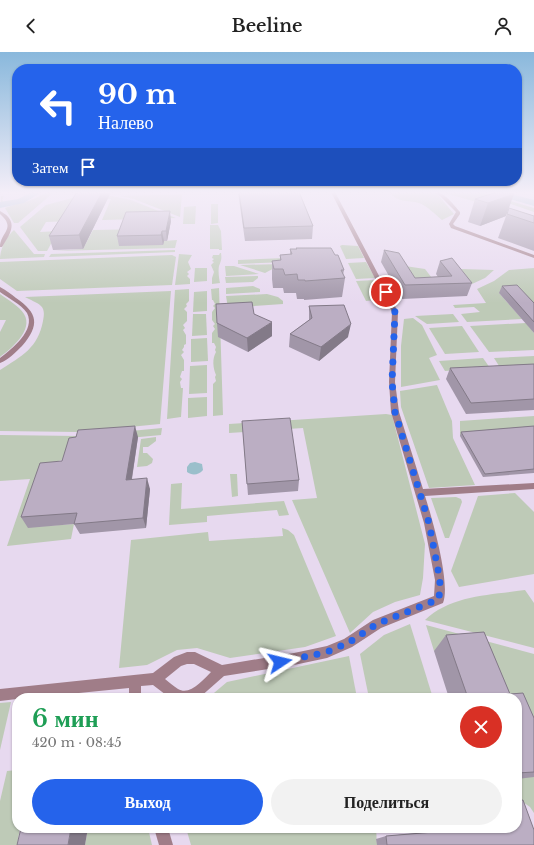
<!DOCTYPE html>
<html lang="ru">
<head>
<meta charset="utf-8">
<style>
  body { margin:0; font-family:"Libre Baskerville",serif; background:#f2f2f2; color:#222; height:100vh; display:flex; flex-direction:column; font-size:15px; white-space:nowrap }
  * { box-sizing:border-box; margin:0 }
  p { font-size:13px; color:#767676 }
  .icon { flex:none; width:22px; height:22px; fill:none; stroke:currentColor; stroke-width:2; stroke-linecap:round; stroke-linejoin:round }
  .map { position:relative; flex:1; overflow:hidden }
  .details { position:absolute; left:12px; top:641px; width:510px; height:140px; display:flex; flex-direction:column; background:#fff; border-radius:16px; box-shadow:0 1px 3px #0004 }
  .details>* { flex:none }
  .banner { position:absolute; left:12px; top:12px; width:510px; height:122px; border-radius:16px; box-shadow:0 1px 3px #0004; background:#2563eb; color:#fff; overflow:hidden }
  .pin { position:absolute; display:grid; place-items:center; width:34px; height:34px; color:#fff; margin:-17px; border:2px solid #fff; border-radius:50%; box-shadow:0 1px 4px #0007 }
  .me { position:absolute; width:44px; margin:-22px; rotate:80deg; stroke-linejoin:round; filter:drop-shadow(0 0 3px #0008) }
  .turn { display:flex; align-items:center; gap:14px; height:84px; padding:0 20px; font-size:18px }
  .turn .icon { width:52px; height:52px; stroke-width:2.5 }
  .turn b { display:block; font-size:28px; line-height:34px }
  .then { display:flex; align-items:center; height:38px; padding:0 20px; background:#0003; gap:8px; font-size:15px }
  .round { display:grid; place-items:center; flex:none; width:42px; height:42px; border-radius:21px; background:#f2f2f2 }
  .summary { display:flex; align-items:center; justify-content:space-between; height:68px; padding:0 20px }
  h1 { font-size:24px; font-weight:600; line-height:30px; color:#1e9e55 }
  .cta { display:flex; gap:8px; margin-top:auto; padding:8px 20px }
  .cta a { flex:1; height:46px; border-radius:24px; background:#2563eb; color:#fff; font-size:16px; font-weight:600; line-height:46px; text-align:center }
  .cta a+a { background:#f2f2f2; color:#222 }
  header { display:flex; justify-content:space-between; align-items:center; height:52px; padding:0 20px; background:#fff; font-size:18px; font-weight:600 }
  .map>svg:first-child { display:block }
</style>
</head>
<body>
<header><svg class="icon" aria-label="back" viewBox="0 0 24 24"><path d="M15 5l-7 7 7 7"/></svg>Beeline<svg class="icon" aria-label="person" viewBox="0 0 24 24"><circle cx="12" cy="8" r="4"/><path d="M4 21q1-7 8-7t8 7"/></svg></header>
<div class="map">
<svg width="534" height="793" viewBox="0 0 534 793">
  <rect width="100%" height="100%" fill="#e7d9ef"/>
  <!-- green -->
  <g fill="#becab7">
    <path d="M47,140H54L18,171H14L5,156L19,151L3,152L1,150V144H4L2,148L4,150L20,148L38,141L23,151L36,146Z"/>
    <path d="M390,140L434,141L438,143L454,162L442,168C435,162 427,154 419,151C408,148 397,151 390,140Z"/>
    <path d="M440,140H480L534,156V160L502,149L488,153Z"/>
    <path d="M182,142L180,165L134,147L120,144Z"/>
    <path d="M112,144L131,148L176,166L102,168L111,147H85L81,145Z"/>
    <path d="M76,145L71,169L46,170L40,180L58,179L47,199H38L20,175L46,153Z"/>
    <path d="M211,152H218V171L211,172Z"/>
    <path d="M196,154L195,172H183L184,155Z"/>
    <path d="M210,173H218L221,179L222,198H219V197H210Z"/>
    <path d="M145,177L164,189L177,188L175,196L53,199L83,197L93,178Z"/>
    <path d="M14,178L34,202H45L44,205L0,207C0,197 6,185 14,178Z"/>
    <path d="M342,193L358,194L364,206L346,207L340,194Z"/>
    <path d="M175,198V200L49,205L51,202Z"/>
    <path d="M220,201H221C222,207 221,209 219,214C218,219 219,227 220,231L212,232V226L214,220L211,213L214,210L212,209L214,207L212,206L213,203H219Z"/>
    <path d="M179,202L192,203L188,210L191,217L187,220L189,222L187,224L190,227V232L175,233Z"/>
    <path d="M172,203L176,205L172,233L17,239L0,227V210Z"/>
    <path d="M285,206L286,210L238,212V208Z"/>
    <path d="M366,210L375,226L356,227L348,211Z"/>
    <path d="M282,212L265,221L240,213Z"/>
    <path d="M225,214H234L259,222L226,224Z"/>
    <path d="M405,214L425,217L435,230L416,231Z"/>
    <path d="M195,216H207V229L194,230Z"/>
    <path d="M534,216V261L499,241L522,267L467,270L461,262L480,260L474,255L455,256L453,253L486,251L477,237L494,229L509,218Z"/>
    <path d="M461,217L494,218L485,226L472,232Z"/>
    <path d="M258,224V226L253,230L226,231L225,225Z"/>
    <path d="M375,228L385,247L366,249L356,229Z"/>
    <path d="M253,234L260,237V240L226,242V236Z"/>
    <path d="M219,236L223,363L213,364V332L216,329L215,325L216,323C213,316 212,307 216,300L215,298L216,295L214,291H212V281L215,277L213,274L215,272L212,268V260L215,256L213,254L215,252L213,248H212L211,237Z"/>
    <path d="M189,237V249L186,252L187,254L184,257L187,260V269L183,273L185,276L183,278L186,283V292L184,293V295L182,298L184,300L181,303L184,308V319H182L180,325L182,327L180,330L181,336H183L181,365L167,367L175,238Z"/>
    <path d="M171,239L160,372L78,380L0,379V318C22,304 38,296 43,269C44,264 45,258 41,254C37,250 30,248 25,245Z"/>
    <path d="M207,239V259L193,260L194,240Z"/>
    <path d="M0,242C8,248 19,254 24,262C34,278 11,297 0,305V280L6,268H0Z"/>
    <path d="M267,242L278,245L283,249V252L228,256L226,244Z"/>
    <path d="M193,262H206L207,283L192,284Z"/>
    <path d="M453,262L459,270L427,272L415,264Z"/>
    <path d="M413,266L422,273L437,303L429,306L440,328L401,335V294L404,267Z"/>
    <path d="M526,271L534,281V298L489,300L470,274Z"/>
    <path d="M462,274L479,300L445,302L429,276Z"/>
    <path d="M207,286L208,309L191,310V287Z"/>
    <path d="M534,304V315L501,317L494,306Z"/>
    <path d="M483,306L490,316L445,319L439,309Z"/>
    <path d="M207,313V341L189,342L190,314Z"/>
    <path d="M437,333L452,369L453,386L475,433L429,436L401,355L400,339Z"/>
    <path d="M207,345V364L188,366V346Z"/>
    <path d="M386,362L392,363L425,492L423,526L420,543L395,550L373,560L350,581L292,448L317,446L303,376L229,381V372Z"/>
    <path d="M534,364V378L460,384V369Z"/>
    <path d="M162,376L161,383L129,386L49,412L29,475L74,472L71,487L7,494L30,427L0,429V383L78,384Z"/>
    <path d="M156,385V389L148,395H143V401H147L153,407L152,411L147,414L137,415L141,387Z"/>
    <path d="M230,422H237L238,444L232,445Z"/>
    <path d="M182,431L181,457L284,449L289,463L279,464L277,458L207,464V470L169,473L171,432Z"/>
    <path d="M515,441L534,460V522L459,535L451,519L478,444Z"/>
    <path d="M456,445L461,447L462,450L449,486H445L431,446Z"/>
    <path d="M282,476L288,478L294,483L336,584L305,595L230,606L197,596L177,598L147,613L119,616L131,488L208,480L209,489L283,484Z"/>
    <path d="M525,538L534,551V596L425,568C451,543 490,543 525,538Z"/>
    <path d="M410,572L433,646H369L360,602L384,583Z"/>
    <path d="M426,573L534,602V761L530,755L517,746V646H489L470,595L434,599Z"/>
    <path d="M349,604L357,646H208L227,630Z"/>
    <path d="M94,641L102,642L108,646H48Z"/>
    <path d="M11,650L0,698V651Z"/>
    <path d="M17,718V776H20L17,793H0V749L7,719Z"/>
    <path d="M88,776H148L152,793H85Z"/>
    <path d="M186,776H376L377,793H191Z"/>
  </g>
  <!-- water -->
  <path fill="#9abfcb" d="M195,410L202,412L203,418C199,423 192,424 187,420V415L190,411Z"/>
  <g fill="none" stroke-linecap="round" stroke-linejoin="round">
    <!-- river -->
    <g fill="#9abfcb" fill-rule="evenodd">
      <path d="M32,140H39L40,141L24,151L0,156V150L18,147Z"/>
      <path d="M491,140H503L534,148V154L492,142Z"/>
    </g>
    <!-- minor -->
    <g fill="#a07d88" fill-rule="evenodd">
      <path d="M331,140H335L398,260L395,330L399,360L423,437L534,431V437L425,444C432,466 451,531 443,551L381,576L352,595L327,606L294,613L224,624L199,646H170L153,633L141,634V646H129V636L29,646H17V647L0,649V637L153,621L174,605L187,600H195L222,613L294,601L327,594L344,587L373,568L434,544L435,528L424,471L391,360L389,330L392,260ZM187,612H194L211,620C203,628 190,644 178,637C173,634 169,630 165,627L181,614Z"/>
      <path d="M432,140C443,138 453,152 460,160V162L453,172L455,174L534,203V206L451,176L449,172L456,160L440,144Z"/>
      <path d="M0,159C19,169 11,181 2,195H0C0,180 17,177 0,162Z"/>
      <path d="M0,235C6,238 11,242 16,246C38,261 40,273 22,294C16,300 8,308 0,311V306C12,297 36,278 27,261C21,252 8,246 0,240Z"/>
      <path d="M154,776H168L173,793H159Z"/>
    </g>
  </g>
  <!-- wall -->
  <g fill="#a196a8">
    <path d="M77,140H134H111L83,197L53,198L49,184Z"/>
    <path d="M238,140H304V141H300L313,174L312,187L245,189Z"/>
    <path d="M497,140L506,164L480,174L468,170L475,147Z"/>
    <path d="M509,156L534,164V199L498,186Z"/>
    <path d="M171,169L167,189H164L163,193L119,194L117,184Z"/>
    <path d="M296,196L335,203L344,218L343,223L345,226L342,245L304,248V247H297L296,241H284L283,236H273L272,227V209L280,208V203H290V197H296Z"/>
    <path d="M384,198L415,226L438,225L436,222L440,209L472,231L467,244L402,247L381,210Z"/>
    <path d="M502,234L534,251V281L499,241Z"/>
    <path d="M309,254L348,285L319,309L289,295L290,282L309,268Z"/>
    <path d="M254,262L272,284L248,300L218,285L217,271Z"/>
    <path d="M534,312V358L466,362L446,327L450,316Z"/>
    <path d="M242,369L299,428L298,439L248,443Z"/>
    <path d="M534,374V421L483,425L460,384L461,380Z"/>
    <path d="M138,385L132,427L150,437L146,476L80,482L74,472L28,476L21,465L62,409Z"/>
    <path d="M484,580L510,642L523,641L534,666V725L517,727V646H449L434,599L446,583Z"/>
    <path d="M441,776H517L534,793H377L376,787L386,784L442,779Z"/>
  </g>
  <!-- shaded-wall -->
  <g fill="#837a88">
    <path d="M102,140H111L83,197L79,183Z"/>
    <path d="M514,142L506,164L480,174L488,151Z"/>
    <path d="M170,159L171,169L167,189L166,179Z"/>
    <path d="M162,179L164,189L163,193L161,183Z"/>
    <path d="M272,270V284L248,300L247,286Z"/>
    <path d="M351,272L348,285L319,309L321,295Z"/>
    <path d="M135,374L138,385L130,438L126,428Z"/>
    <path d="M147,426L150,437L146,476L143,466Z"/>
    <path d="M71,776H88L85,793H68Z"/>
  </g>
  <!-- building -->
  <g fill="#bbaec3" stroke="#837a88">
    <path d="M77,140H102L79,183L49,184Z"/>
    <path d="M239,140H299L313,174L244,176Z"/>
    <path d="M497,140H507L514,142L488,151L475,147Z"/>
    <path d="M509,156L534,164V171L507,162Z"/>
    <path d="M170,159L166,179H162L161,183L117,184L126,160Z"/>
    <path d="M296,196H331L335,203H338L344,218H341L345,226L305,229V228H298L297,222L285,223L283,217H274L272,209L281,208L280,203L292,202L290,197H297Z"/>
    <path d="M384,198L399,201L415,226L452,224L440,209L452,206L472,231L405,233Z"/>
    <path d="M517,233L534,251V270L502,234Z"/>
    <path d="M252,250L254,262L272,270L247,286L217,271L216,252Z"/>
    <path d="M344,253L351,272L321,295L290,282L312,266L309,254Z"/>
    <path d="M534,312V347L471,351L450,316Z"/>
    <path d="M290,366L299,428L247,432L242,369Z"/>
    <path d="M135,374L126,428L147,426L143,466L74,472L77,461L21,465L40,411L62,409L69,386L76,385L78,378Z"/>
    <path d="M534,374V417L485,422L461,380Z"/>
    <path d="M484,580L510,642L523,641L534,666V720L517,721V646H468L446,583Z"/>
    <path d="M523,748L534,778V793H387L386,784L458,778V776H517V749Z"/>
    <path d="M21,776H71L68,793H17Z"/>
  </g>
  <!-- sky -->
  <linearGradient id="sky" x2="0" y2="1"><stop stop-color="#89b8dc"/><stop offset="0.56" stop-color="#f4eef8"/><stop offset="1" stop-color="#f4eef8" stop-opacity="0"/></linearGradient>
  <rect width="534" height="251" fill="url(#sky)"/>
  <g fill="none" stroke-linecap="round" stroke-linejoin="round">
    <!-- route -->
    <path stroke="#2563eb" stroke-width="7" stroke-dasharray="0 12.6" d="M280,610L327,600L348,591L377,572L439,547L440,528L429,471L395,360L392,330L395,260L386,240"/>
  </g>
</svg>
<div class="pin" style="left:386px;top:240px;background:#d93025"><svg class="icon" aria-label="arrive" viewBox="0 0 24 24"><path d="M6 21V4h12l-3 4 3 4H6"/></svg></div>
<svg class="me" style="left:280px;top:610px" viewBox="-20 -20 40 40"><path d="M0-17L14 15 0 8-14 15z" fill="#2563eb" stroke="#fff" stroke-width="4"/></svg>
<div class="banner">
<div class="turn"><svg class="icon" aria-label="left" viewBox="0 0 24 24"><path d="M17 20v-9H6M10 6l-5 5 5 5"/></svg><div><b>90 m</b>Налево</div></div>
<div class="then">Затем<svg class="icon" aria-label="arrive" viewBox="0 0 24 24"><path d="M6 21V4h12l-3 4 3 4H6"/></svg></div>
</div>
<section class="details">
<div class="summary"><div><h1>6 мин</h1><p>420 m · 08:45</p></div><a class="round" style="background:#d93025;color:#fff"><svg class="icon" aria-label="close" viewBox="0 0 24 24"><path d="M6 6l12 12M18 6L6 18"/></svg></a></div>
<div class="cta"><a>Выход</a><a>Поделиться</a></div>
</section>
</div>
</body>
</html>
